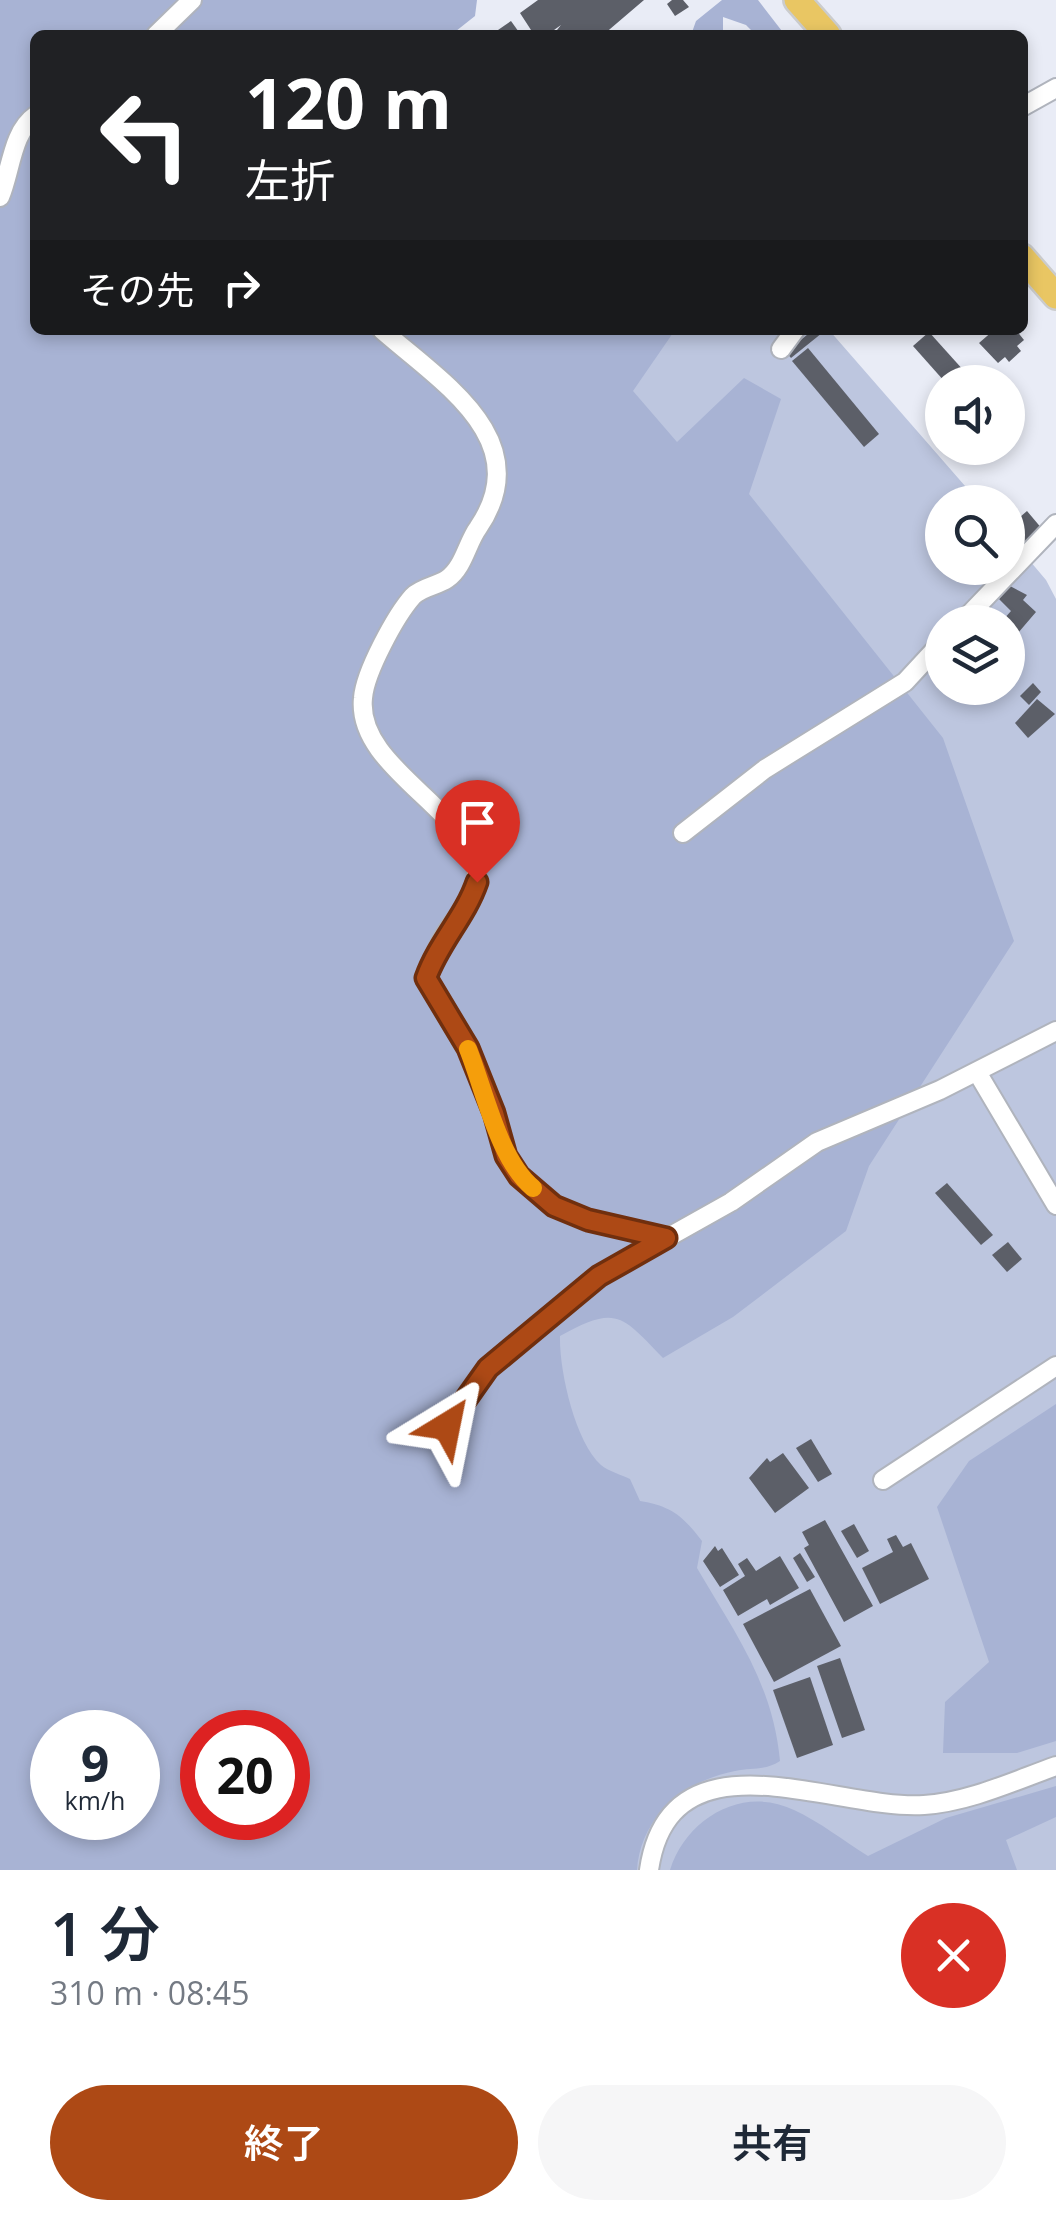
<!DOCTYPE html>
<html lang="ja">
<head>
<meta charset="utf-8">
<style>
  body { margin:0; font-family:"Open Sans","Noto Sans JP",sans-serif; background:#f6f6f7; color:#1f2937; height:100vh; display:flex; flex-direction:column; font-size:38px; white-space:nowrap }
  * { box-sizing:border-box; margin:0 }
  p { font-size:32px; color:#747a83 }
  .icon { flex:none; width:55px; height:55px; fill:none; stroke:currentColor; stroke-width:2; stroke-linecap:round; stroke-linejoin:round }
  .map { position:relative; height:1870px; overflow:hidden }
  .drawer { display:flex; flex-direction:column; background:#fff; flex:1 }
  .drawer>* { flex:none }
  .banner { position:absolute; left:30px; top:30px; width:998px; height:305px; border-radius:15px; box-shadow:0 5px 15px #0003; background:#202124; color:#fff; overflow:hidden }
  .buttons { position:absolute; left:925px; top:365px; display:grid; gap:20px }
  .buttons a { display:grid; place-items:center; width:100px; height:100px; border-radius:50%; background:#fff; box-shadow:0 5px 15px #0003; font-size:50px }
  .speed { position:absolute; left:30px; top:1710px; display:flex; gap:20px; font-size:50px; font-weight:700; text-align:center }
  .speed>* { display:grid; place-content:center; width:130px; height:130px; border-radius:50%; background:#fff; box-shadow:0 5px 15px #0003; line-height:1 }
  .speed small { font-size:25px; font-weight:400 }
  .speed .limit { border:15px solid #d22; background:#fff; color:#111 }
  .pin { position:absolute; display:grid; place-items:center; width:85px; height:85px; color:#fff; margin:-102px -42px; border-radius:50% 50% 50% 0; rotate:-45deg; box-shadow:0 0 10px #0007 }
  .pin .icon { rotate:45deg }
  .me { position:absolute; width:110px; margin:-55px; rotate:35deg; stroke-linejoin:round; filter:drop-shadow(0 0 8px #0008) }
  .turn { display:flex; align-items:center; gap:35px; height:210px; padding:0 50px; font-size:45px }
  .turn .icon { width:130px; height:130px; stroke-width:2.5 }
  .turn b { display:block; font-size:70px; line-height:85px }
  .then { display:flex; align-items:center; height:95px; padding:0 50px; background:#0003; gap:20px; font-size:38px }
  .round { display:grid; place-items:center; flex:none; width:105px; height:105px; border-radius:52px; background:#f6f6f7 }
  .summary { display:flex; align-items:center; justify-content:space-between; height:170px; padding:0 50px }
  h1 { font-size:60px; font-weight:600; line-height:75px }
  .button { display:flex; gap:20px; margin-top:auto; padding:20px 50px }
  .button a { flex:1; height:115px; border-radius:60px; background:#ad4915; color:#fff; font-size:40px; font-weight:600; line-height:115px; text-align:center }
  .button a+a { background:#f6f6f7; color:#1f2937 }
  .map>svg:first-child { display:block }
</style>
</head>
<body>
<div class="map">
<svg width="1056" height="1870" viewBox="0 0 1056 1870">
  <rect width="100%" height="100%" fill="#e9ecf6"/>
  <!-- green -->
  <path fill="#bdc6df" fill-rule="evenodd" d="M0,0L35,35V330H829L979,502H942V568H1008V535L1046,580L1056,599V1870H0ZM942,622H1008V688H942ZM52,1732H138V1818H52ZM202,1732H288V1818H202Z"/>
  <!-- forest -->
  <g fill="#a8b3d4" fill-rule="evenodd">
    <path d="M0,0H477L475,16L451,35H35V330H675L633,391L677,442L744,378L781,399L749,494L943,738L1014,941L869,1166L846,1231L733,1317L663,1358C621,1314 616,1305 560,1336C559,1370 575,1442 601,1465C608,1471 622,1475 630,1479L640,1501C671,1506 683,1516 702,1541L697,1568C735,1633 773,1684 780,1761C765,1771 752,1767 735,1771C684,1781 641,1816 637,1870H0ZM52,1732H138V1818H52ZM202,1732H288V1818H202Z"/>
    <path d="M722,0H758L785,35H756L746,25L723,17V35H691L696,21Z"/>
    <path d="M1056,1404V1741L1017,1753H943L945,1702L989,1662L937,1507L969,1461Z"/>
    <path d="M1056,1786V1817L1006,1840L1017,1870H670C686,1819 742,1785 794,1810C820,1822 844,1841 868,1856L946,1818Z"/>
  </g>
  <!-- building -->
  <g fill="#5c5f68">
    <path d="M538,0H644L603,35H561L557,30L561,25L547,35H526L531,30L520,13Z"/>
    <path d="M672,0H683L689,7L675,16L667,4Z"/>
    <path d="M511,21L521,35H502L498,30Z"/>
    <path d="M813,330L822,333L791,358L786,352Z"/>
    <path d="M994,330H1016L1024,340L1017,346L1021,351L1009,362L1005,357L998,363L979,343Z"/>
    <path d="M929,332L974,382H945L913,346Z"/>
    <path d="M808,348L879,434L864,447L792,361Z"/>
    <path d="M1027,511L1043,530L1014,555L1008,548V519L1012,524Z"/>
    <path d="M1010,586L1027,595L1023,600L1036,612L1018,633L1003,620L1011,611L999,599Z"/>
    <path d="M1033,683L1041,692L1029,705L1020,696Z"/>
    <path d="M1037,699L1055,714L1028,738L1015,723Z"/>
    <path d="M947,1183L993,1235L981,1245L935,1193Z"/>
    <path d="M1008,1242L1022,1259L1007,1272L992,1255Z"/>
    <path d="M811,1439L832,1474L818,1482L796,1448Z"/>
    <path d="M783,1453L809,1488L775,1513L749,1478L767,1458L770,1462Z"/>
    <path d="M825,1520L873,1606L844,1622L804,1548L809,1545L802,1532Z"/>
    <path d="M854,1524L869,1551L857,1558L841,1531Z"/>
    <path d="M896,1535L903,1547L911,1543L929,1579L880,1604L862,1568L893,1552L887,1539Z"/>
    <path d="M715,1546L718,1551L722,1548L739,1575L720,1587L703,1561Z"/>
    <path d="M800,1553L815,1577L807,1582L793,1558Z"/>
    <path d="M780,1556L799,1588L770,1605L767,1599L738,1616L723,1590L745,1576L738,1564L747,1558L756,1571Z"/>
    <path d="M810,1589L841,1646L774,1682L743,1624Z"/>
    <path d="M840,1658L865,1730L842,1738L817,1666Z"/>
    <path d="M810,1677L833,1745L797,1758L773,1690Z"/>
  </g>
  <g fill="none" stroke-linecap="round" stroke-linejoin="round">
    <!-- minor casing -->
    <g stroke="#b0b4bd" stroke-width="22">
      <g id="minor">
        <path d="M156,35L192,0"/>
        <path d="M1022,107L1056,88"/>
        <path d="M0,197C11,171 12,132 35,116"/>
        <path d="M382,330C441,382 538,440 478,528C467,543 464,567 447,579C437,586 422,587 413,596C396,615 365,672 363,698C355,773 489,816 476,886C472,905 459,914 448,930C438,945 432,961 426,978L468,1048L494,1113L506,1156L519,1176L554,1206L587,1220L666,1237"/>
        <path d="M781,349L795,330"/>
        <path d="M962,622L1056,524"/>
        <path d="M683,833L765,769L905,682L942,642"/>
        <path d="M977,1072L1056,1205"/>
        <path d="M447,1427L488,1369L599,1276L731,1202L817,1142L940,1090L1056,1031"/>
        <path d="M883,1480L1056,1366"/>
        <path d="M649,1870C670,1726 835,1811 924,1805C969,1802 1014,1781 1056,1766"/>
      </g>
    </g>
    <!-- highway casing -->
    <g stroke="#cbcccd" stroke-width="30">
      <g id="highway">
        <path d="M797,0L828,35"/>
        <path d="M1022,257L1056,296"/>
      </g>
    </g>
    <!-- minor -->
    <use href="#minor" stroke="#fff" stroke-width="18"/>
    <!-- highway -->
    <use href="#highway" stroke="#e9c663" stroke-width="25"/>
  </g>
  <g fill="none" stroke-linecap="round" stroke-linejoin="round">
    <!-- route casing -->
    <g stroke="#702f0e" stroke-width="25">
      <path id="route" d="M447,1426L488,1368L599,1276L666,1238L588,1220L554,1206L519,1176L506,1156L494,1113L468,1048L426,978C439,942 465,917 477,882"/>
    </g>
    <!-- route -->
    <use href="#route" stroke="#ad4915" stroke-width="18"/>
    <!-- slow -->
    <path stroke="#f59e0b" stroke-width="18" d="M468,1049C485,1092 499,1160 533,1188"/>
  </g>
</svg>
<div class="buttons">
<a><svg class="icon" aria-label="sound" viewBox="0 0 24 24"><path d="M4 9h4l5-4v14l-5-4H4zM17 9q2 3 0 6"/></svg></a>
<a><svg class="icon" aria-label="search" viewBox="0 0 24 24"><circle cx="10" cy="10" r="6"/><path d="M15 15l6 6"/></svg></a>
<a><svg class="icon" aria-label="layers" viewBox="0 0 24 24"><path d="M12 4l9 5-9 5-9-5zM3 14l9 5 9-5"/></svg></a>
</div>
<div class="speed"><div>9<small>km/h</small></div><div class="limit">20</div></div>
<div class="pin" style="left:477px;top:882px;background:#d93025"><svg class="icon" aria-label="arrive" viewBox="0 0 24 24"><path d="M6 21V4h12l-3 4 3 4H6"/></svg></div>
<svg class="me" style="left:447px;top:1426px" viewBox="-20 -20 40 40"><path d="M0-17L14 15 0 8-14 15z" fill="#ad4915" stroke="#fff" stroke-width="4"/></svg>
<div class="banner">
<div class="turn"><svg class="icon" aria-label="left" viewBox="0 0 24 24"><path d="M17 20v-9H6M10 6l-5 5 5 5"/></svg><div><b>120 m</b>左折</div></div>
<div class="then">その先<svg class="icon" aria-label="right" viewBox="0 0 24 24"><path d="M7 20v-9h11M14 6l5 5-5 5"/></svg></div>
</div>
</div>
<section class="drawer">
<div class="summary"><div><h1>1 分</h1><p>310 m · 08:45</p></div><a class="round" style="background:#d93025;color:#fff"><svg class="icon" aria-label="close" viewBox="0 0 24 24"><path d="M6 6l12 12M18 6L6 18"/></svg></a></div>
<div class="button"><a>終了</a><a>共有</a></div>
</section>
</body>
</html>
